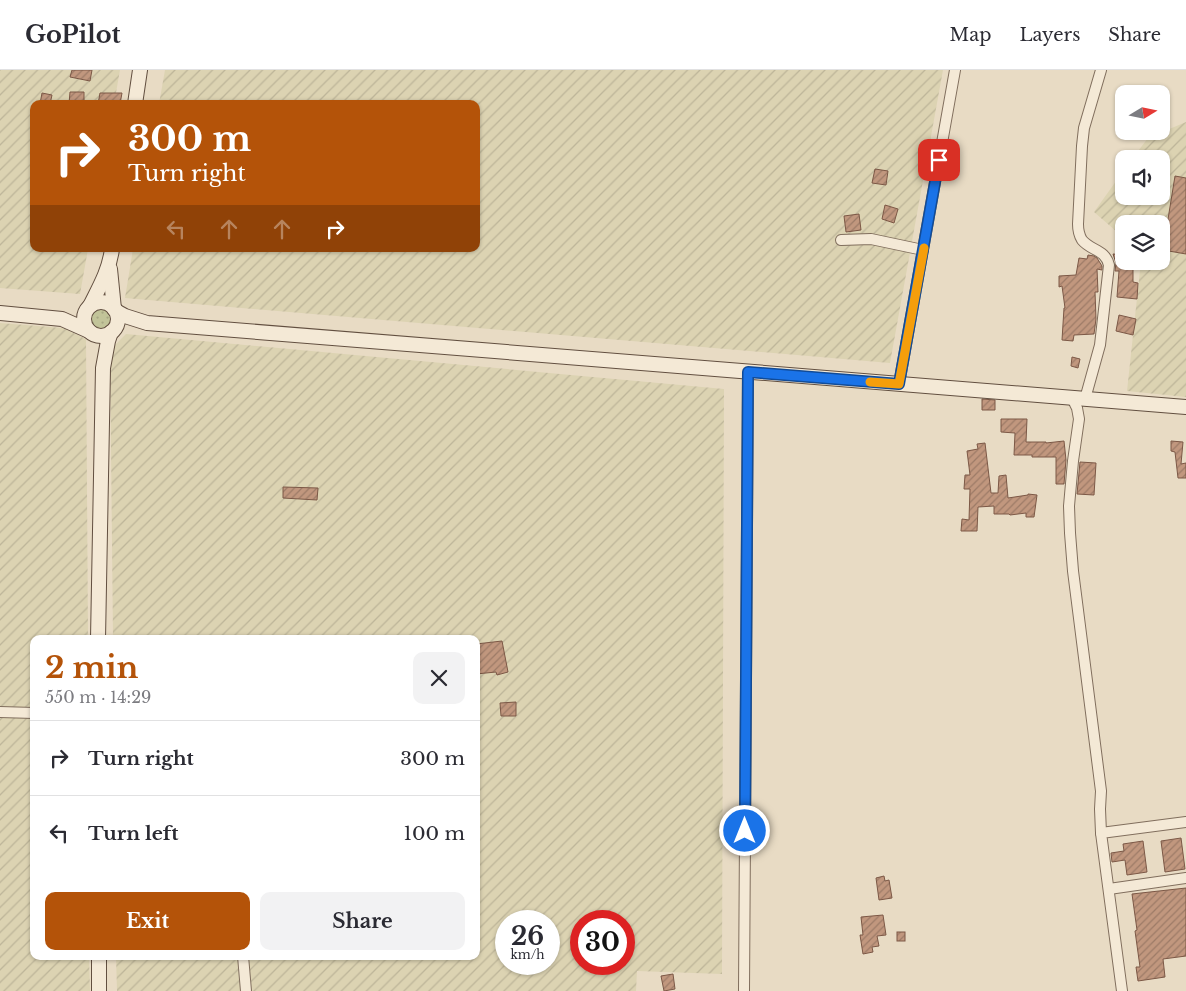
<!DOCTYPE html>
<html lang="en">
<head>
<meta charset="utf-8">
<style>
  body { margin:0; font-family:"Libre Baskerville",serif; background:#f2f2f3; color:#2b2b33; height:100vh; display:flex; flex-direction:column; font-size:19px; white-space:nowrap }
  * { box-sizing:border-box; margin:0 }
  p { font-size:16px; color:#7c7c81 }
  .icon { flex:none; width:28px; height:28px; fill:none; stroke:currentColor; stroke-width:2; stroke-linecap:round; stroke-linejoin:round }
  .map { position:relative; flex:1; overflow:hidden }
  .sheet { position:absolute; left:30px; top:565px; width:450px; height:325px; display:flex; flex-direction:column; background:#fff; border-radius:10px; box-shadow:0 1px 4px #0004 }
  .sheet>* { flex:none }
  .top-card { position:absolute; left:30px; top:30px; width:450px; height:152px; border-radius:10px; box-shadow:0 1px 4px #0004; background:#b45309; color:#fff; overflow:hidden }
  .needle { width:32px; rotate:80deg }
  .controls { position:absolute; left:1115px; top:15px; display:grid; gap:10px }
  .controls a { display:grid; place-items:center; width:55px; height:55px; border-radius:10px; background:#fff; box-shadow:0 1px 4px #0004; font-size:25px }
  .speed { position:absolute; left:495px; top:840px; display:flex; gap:10px; font-size:25px; font-weight:700; text-align:center }
  .speed>* { display:grid; place-content:center; width:65px; height:65px; border-radius:50%; background:#fff; box-shadow:0 1px 4px #0004; line-height:1 }
  .speed small { font-size:12px; font-weight:400 }
  .speed .limit { border:8px solid #d22; background:#fff; color:#111 }
  .pin { position:absolute; display:grid; place-items:center; width:42px; height:42px; color:#fff; margin:-21px; border-radius:10px; box-shadow:0 2px 8px #0006 }
  .me { position:absolute; width:55px; margin:-28px; rotate:0deg; stroke-linejoin:round; filter:drop-shadow(0 0 4px #0008) }
  .turn { display:flex; align-items:center; gap:18px; height:105px; padding:0 15px; font-size:22px }
  .turn .icon { width:65px; height:65px; stroke-width:2.5 }
  .turn b { display:block; font-size:35px; line-height:42px }
  .lanes { display:flex; align-items:center; height:48px; padding:0 15px; background:#0003; justify-content:center; gap:25px; direction:ltr }
  .lanes .off { opacity:.35 }
  .round { display:grid; place-items:center; flex:none; width:52px; height:52px; border-radius:10px; background:#f2f2f3 }
  .overview { display:flex; align-items:center; justify-content:space-between; height:85px; padding:0 15px }
  h1 { font-size:30px; font-weight:700; line-height:38px; color:#b45309 }
  .primary-button { display:flex; gap:10px; margin-top:auto; padding:10px 15px }
  .primary-button a { flex:1; height:58px; border-radius:10px; background:#b45309; color:#fff; font-size:20px; font-weight:700; line-height:58px; text-align:center }
  .primary-button a+a { background:#f2f2f3; color:#2b2b33 }
  ul { padding:0; list-style:none }
  li { display:flex; align-items:center; gap:15px; height:75px; padding:0 15px; border-top:1px solid #e1e1e2 }
  li div { flex:1 }
  li b { display:block; font-size:19px }
  li em { font-style:normal }
  header { display:flex; align-items:center; gap:30px; box-sizing:border-box; height:70px; padding:0 25px; background:#fff; border-bottom:1px solid #e1e1e2 }
  header strong { font-size:24px }
  nav { display:flex; gap:28px; margin-inline-start:auto; font-size:18px }
  .map>svg:first-child { display:block }
</style>
</head>
<body>
<header>
<strong>GoPilot</strong>
<nav><a>Map</a><a>Layers</a><a>Share</a></nav>
</header>
<div class="map">
<svg width="1186" height="921" viewBox="0 0 1186 921">
  <defs>
    <pattern id="farmland-furrows" width="10" height="10" patternUnits="userSpaceOnUse" patternTransform="scale(1.25)"><rect width="10" height="10" fill="#dcd3b2"/><path d="M-1 1l2-2M0 10L10 0M9 11l2-2" fill="none" stroke="#bdb599"/></pattern>
    <pattern id="grass-dots" width="8" height="8" patternUnits="userSpaceOnUse" patternTransform="scale(1.25)"><rect width="8" height="8" fill="#c2c499"/><path d="M2 2h.1M6 6h.1" fill="none" stroke="#a7a883" stroke-width="1.8" stroke-linecap="round"/></pattern>
    <pattern id="building-hatch" width="6" height="6" patternUnits="userSpaceOnUse" patternTransform="scale(1.25)"><rect width="6" height="6" fill="#c1977e"/><path d="M-1 1l2-2M0 6l6-6M5 7l2-2" fill="none" stroke="#9d7b67"/></pattern>
  </defs>
  <rect width="100%" height="100%" fill="#e8dbc4"/>
  <!-- farmland -->
  <g fill="url(#farmland-furrows)" fill-rule="evenodd">
    <path d="M0,0H120L114,34H34V179H88L80,224L0,218Z"/>
    <path d="M165,0H943L890,293L125,228L133,179H476V34H159Z"/>
    <path d="M1186,52V327L1127,321L1141,191H1161V154H1124V168L1094,142L1124,100V126H1161V89H1132L1148,68Z"/>
    <path d="M0,253L63,258L86,269L88,569H34V886H89L90,921H0Z"/>
    <path d="M126,264L724,319L722,904L637,901L636,921H117L116,886H476V569H113L110,280ZM506,851H549V894H506ZM581,851H624V894H581Z"/>
  </g>
  <!-- grass -->
  <circle fill="url(#grass-dots)" cx="101" cy="249" r="12"/>
  <!-- building -->
  <g fill="url(#building-hatch)" stroke="#7c5846">
    <path d="M72,0H92L90,11L70,7Z"/>
    <path d="M70,22H84V34H69Z"/>
    <path d="M42,23L52,25L50,34H40Z"/>
    <path d="M100,23H122L120,34H98Z"/>
    <path d="M875,99L888,101L886,115L872,113Z"/>
    <path d="M1175,106L1186,108V184L1163,180Z"/>
    <path d="M885,135L898,139L894,153L882,149Z"/>
    <path d="M859,144L861,160L846,162L844,146Z"/>
    <path d="M1113,184L1124,185V191H1133V212L1138,213L1137,229L1117,227L1119,201H1115L1116,193Z"/>
    <path d="M1088,185L1094,186L1097,188L1102,196V200L1097,199L1098,222H1095L1096,249L1094,264L1074,265L1073,271L1062,270L1064,238H1065L1062,216L1059,217V206L1076,205L1079,188L1087,189Z"/>
    <path d="M1119,245L1136,249L1133,265L1116,261Z"/>
    <path d="M1072,287L1080,289L1078,298L1071,296Z"/>
    <path d="M982,329L995,330V340H982Z"/>
    <path d="M1001,349H1027L1026,372H1046V373L1064,371L1066,390L1064,414H1056V387H1032V385H1014L1015,363L1001,362Z"/>
    <path d="M1171,371L1183,372L1181,394L1186,393V408H1178L1175,382L1171,381Z"/>
    <path d="M985,373L991,423H998L999,406L1006,405L1008,428L1028,425V424L1037,425L1034,447H1026V443L1010,445L1009,444H994V436L978,437L977,461H961L962,449L969,450L970,419H964L965,405H970L967,381L978,379L977,374Z"/>
    <path d="M1080,392L1096,393L1094,425L1077,424Z"/>
    <path d="M283,417L318,418L317,430L283,428Z"/>
    <path d="M502,571L508,602L497,605L496,602L476,604V574Z"/>
    <path d="M516,632V646H501L500,633Z"/>
    <path d="M1181,768L1185,799L1165,802L1161,771Z"/>
    <path d="M1143,771L1147,802L1127,805L1125,790L1112,792L1111,783L1124,781L1123,774Z"/>
    <path d="M884,806L885,811L889,810L892,828L879,830L876,808Z"/>
    <path d="M1186,818V886L1163,889L1165,907L1138,911L1136,897H1140L1135,861L1137,860L1132,824Z"/>
    <path d="M883,845L886,865L877,866L879,876L872,877L873,882L863,884L860,865H863L861,847Z"/>
    <rect x="897" y="862" width="8" height="9"/>
    <path d="M673,904L675,919L664,921L661,906Z"/>
  </g>
  <g fill="none" stroke-linecap="round" stroke-linejoin="round">
    <!-- minor casing -->
    <g stroke="#806e5d" stroke-width="12">
      <g id="minor">
        <path d="M841,170L871,169L923,180"/>
        <path d="M899,314L955,0"/>
        <path d="M1072,328L1077,338L1079,349L1073,391L1069,436L1070,463L1073,501L1101,721L1100,739L1101,763"/>
        <path d="M1085,329L1100,275L1109,195C1105,179 1091,181 1082,170C1079,165 1078,160 1078,154L1082,76L1084,58L1101,0"/>
        <path d="M0,642L34,643"/>
        <path d="M1109,819L1186,808"/>
        <path d="M243,886L246,921"/>
        <path d="M744,921L748,302"/>
        <path d="M1122,921L1101,763L1186,752"/>
      </g>
    </g>
    <!-- secondary casing -->
    <g stroke="#624f40" stroke-width="16">
      <g id="secondary">
        <path d="M135,34L140,0"/>
        <path d="M110,199L114,239"/>
        <circle cx="101" cy="249" r="17"/>
        <path d="M90,236C100,216 109,201 112,179"/>
        <path d="M116,241L125,246L147,253L1186,337"/>
        <path d="M0,243L62,249L89,261"/>
        <path d="M98,569L103,298L108,271L111,262"/>
        <path d="M99,886V921"/>
      </g>
    </g>
    <!-- minor -->
    <use href="#minor" stroke="#f4e9d6" stroke-width="10"/>
    <!-- secondary -->
    <use href="#secondary" stroke="#f4e9d6" stroke-width="14"/>
  </g>
  <g fill="none" stroke-linecap="round" stroke-linejoin="round">
    <!-- route casing -->
    <g stroke="#114b97" stroke-width="12">
      <path id="route" d="M745,761L748,302L899,314L939,90"/>
    </g>
    <!-- route -->
    <use href="#route" stroke="#1a73e8" stroke-width="9"/>
    <!-- slow -->
    <path stroke="#f59e0b" stroke-width="9" d="M870,312L899,314L924,178"/>
  </g>
</svg>
<div class="controls">
<a><svg class="needle" viewBox="-14 -14 28 28"><path d="M0-13l5 13h-10z" fill="#e53935"/><path d="M0 13l5-13h-10z" fill="#7c7c81"/></svg></a>
<a><svg class="icon" aria-label="sound" viewBox="0 0 24 24"><path d="M4 9h4l5-4v14l-5-4H4zM17 9q2 3 0 6"/></svg></a>
<a><svg class="icon" aria-label="layers" viewBox="0 0 24 24"><path d="M12 4l9 5-9 5-9-5zM3 14l9 5 9-5"/></svg></a>
</div>
<div class="speed"><div>26<small>km/h</small></div><div class="limit">30</div></div>
<div class="pin" style="left:939px;top:90px;background:#d93025"><svg class="icon" aria-label="arrive" viewBox="0 0 24 24"><path d="M6 21V4h12l-3 4 3 4H6"/></svg></div>
<svg class="me" style="left:745px;top:761px" viewBox="-20 -20 40 40"><circle r="17" fill="#1a73e8" stroke="#fff" stroke-width="3"/><path d="M0-11L8 9 0 5-8 9z" fill="#fff"/></svg>
<div class="top-card">
<div class="turn"><svg class="icon" aria-label="right" viewBox="0 0 24 24"><path d="M7 20v-9h11M14 6l5 5-5 5"/></svg><div><b>300 m</b>Turn right</div></div>
<div class="lanes"><svg class="icon off" aria-label="left" viewBox="0 0 24 24"><path d="M17 20v-9H6M10 6l-5 5 5 5"/></svg><svg class="icon off" aria-label="ahead" viewBox="0 0 24 24"><path d="M12 20V5M6 11l6-6 6 6"/></svg><svg class="icon off" aria-label="ahead" viewBox="0 0 24 24"><path d="M12 20V5M6 11l6-6 6 6"/></svg><svg class="icon" aria-label="right" viewBox="0 0 24 24"><path d="M7 20v-9h11M14 6l5 5-5 5"/></svg></div>
</div>
<section class="sheet">
<div class="overview"><div><h1>2 min</h1><p>550 m · 14:29</p></div><a class="round"><svg class="icon" aria-label="close" viewBox="0 0 24 24"><path d="M6 6l12 12M18 6L6 18"/></svg></a></div>
<ul>
<li><svg class="icon" aria-label="right" viewBox="0 0 24 24"><path d="M7 20v-9h11M14 6l5 5-5 5"/></svg><div><b>Turn right</b></div><em>300 m</em></li>
<li><svg class="icon" aria-label="left" viewBox="0 0 24 24"><path d="M17 20v-9H6M10 6l-5 5 5 5"/></svg><div><b>Turn left</b></div><em>100 m</em></li>
</ul>
<div class="primary-button"><a>Exit</a><a>Share</a></div>
</section>
</div>
</body>
</html>
